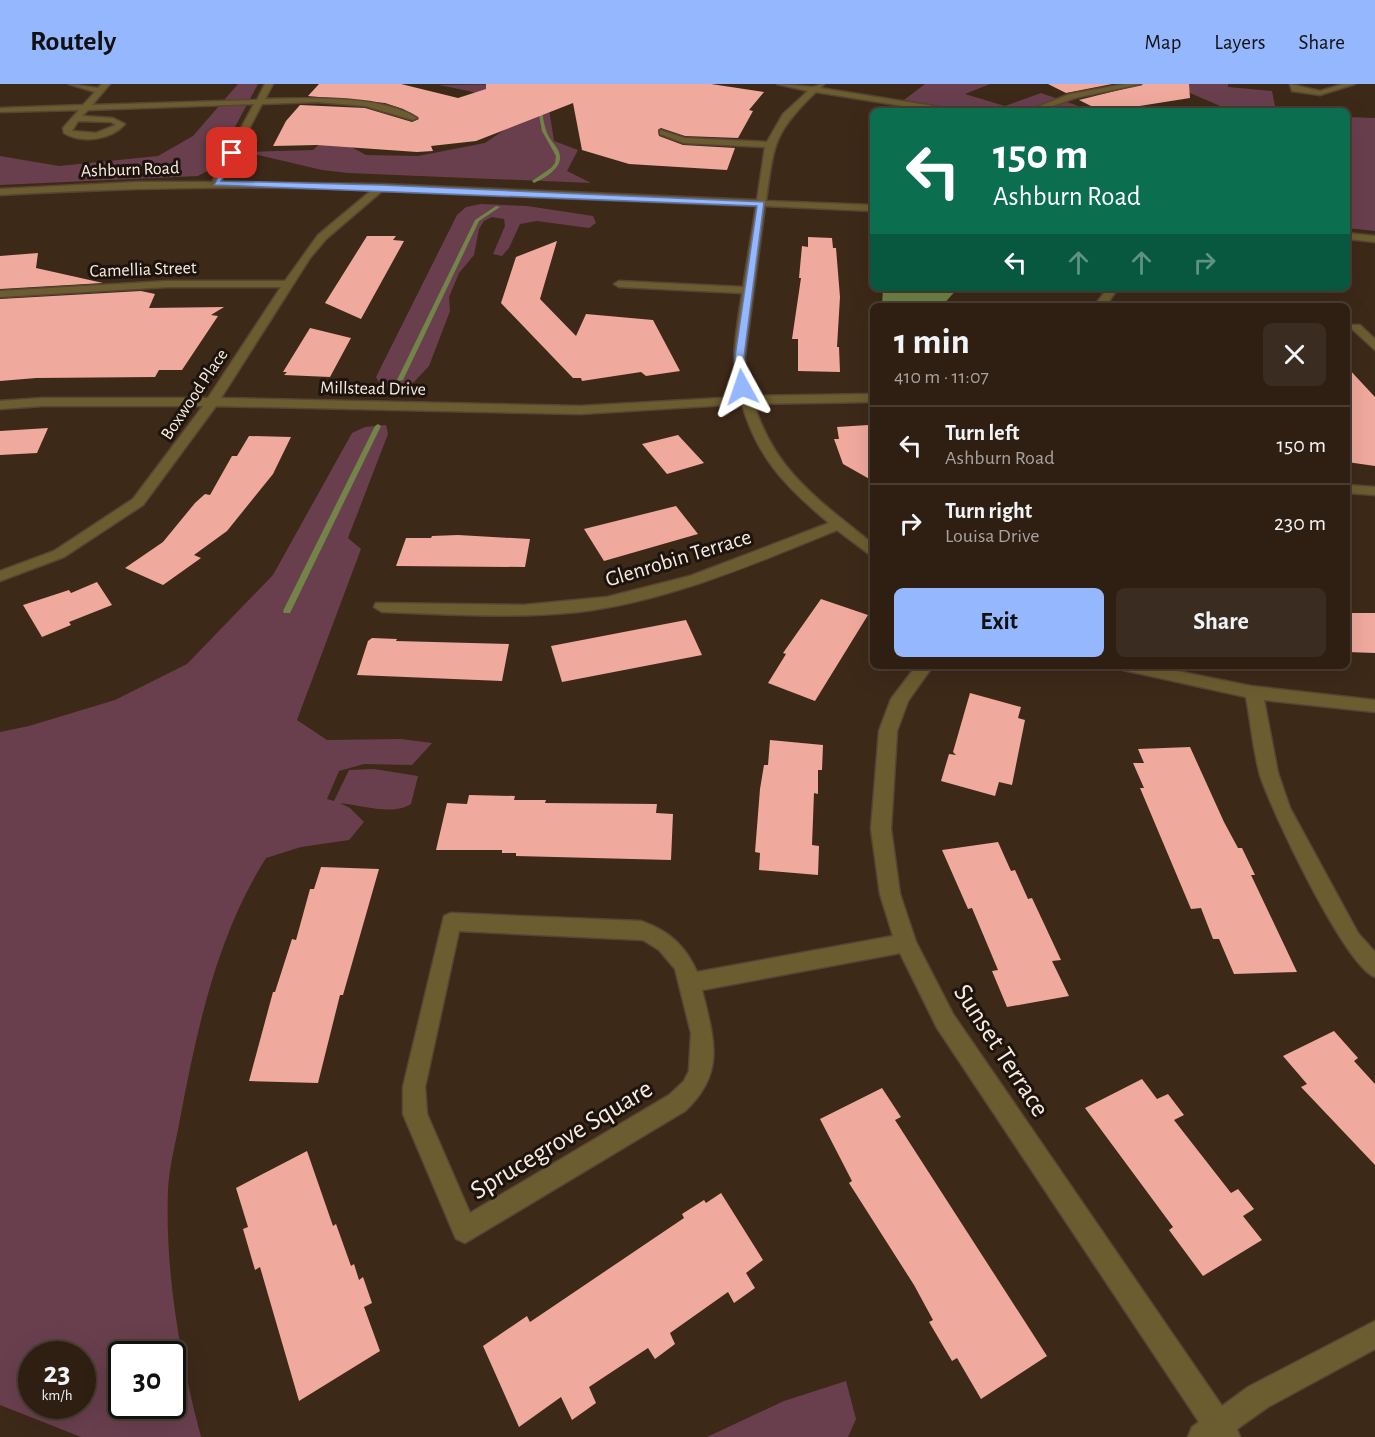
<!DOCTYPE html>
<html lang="en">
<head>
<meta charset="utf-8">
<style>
  body { margin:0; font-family:"Alegreya Sans",sans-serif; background:#3a2c20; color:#f1f3f6; height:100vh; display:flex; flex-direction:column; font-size:22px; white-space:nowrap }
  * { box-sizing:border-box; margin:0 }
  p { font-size:20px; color:#a7a29f }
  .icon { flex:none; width:33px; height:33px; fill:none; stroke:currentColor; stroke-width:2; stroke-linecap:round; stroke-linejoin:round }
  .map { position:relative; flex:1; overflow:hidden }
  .details { position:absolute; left:870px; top:219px; width:480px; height:366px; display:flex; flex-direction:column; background:#2e1f12; border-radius:9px; box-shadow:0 6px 24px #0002,0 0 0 2px #493d32 }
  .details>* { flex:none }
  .hud { position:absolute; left:870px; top:24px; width:480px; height:183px; border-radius:9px; box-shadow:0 6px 24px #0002,0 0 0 2px #493d32; background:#0b6e4f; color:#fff; overflow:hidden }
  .speed { position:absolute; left:18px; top:1257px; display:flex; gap:12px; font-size:30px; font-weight:700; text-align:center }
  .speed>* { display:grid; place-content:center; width:78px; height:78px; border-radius:50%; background:#2e1f12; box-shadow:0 6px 24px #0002,0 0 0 2px #493d32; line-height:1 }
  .speed small { font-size:15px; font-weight:400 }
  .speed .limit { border:3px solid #111; border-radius:9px; background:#fff; color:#111 }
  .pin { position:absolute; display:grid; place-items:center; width:51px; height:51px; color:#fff; margin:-26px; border-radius:12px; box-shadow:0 3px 9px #0006 }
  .me { position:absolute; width:66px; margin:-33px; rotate:355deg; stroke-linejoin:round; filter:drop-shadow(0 0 4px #0008) }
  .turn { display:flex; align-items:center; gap:21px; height:126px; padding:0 24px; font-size:27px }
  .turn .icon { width:78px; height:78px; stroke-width:2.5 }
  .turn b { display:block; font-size:42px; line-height:51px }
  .lanes { display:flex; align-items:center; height:57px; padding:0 24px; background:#0003; justify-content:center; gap:30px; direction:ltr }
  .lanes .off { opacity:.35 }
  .round { display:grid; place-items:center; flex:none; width:63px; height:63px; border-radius:9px; background:#3a2c20 }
  .overview { display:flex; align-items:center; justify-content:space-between; height:102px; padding:0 24px }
  h1 { font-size:36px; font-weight:700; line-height:45px }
  .cta { display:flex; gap:12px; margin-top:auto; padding:12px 24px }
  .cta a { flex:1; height:69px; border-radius:9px; background:#94b7fd; color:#111; font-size:24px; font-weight:700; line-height:69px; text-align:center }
  .cta a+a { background:#3a2c20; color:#f1f3f6 }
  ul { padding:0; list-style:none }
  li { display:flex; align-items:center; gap:18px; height:78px; padding:0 24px; border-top:2px solid #493d32 }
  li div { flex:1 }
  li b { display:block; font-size:22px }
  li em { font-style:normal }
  header { display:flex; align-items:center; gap:36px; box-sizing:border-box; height:84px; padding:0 30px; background:#94b7fd; color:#111 }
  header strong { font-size:28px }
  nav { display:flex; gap:33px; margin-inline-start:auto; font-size:21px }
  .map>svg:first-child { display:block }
</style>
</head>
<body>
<header>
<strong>Routely</strong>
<nav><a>Map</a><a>Layers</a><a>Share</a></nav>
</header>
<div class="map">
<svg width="1375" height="1353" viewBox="0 0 1375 1353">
  <rect width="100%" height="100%" fill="#3d2918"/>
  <!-- green -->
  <g fill="#693f4e" fill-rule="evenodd">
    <path d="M238,0H258L213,84L198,92L0,101V72L59,82L158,72L193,52Z"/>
    <path d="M545,0L554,57L578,66L567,87L591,99L348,89L322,86L245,68L313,66L329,51L366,71L418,72L485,59L519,36L514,21L469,7L439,1Z"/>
    <path d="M925,0H990L965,10L1005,22L1041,9L1093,27H971L904,16Z"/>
    <path d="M1169,0H1228V3L1272,7L1276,27H1232Z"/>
    <path d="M1347,33L1375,34V147L1347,144Z"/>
    <path d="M481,120L527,122L593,132L596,139L589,144L537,137L520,140L509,164L502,172L493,170L505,142L504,135L492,133L484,137L479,145L474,171L459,189L449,213L450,227L429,282L412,300L390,305L380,300L376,293L457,131L466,123Z"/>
    <path d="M386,341L388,350L348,454L361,465L297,636L327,656L401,655L432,659L412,681L364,680L339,687L327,715L334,717L349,686L374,685L418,692L411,720C393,732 361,721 340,719L350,724L364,738L349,756L301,763L266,774C217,851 197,945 180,1035C176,1058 169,1083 168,1106C165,1189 180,1274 201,1353H81L0,1321V648L29,642L115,616L187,580L273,491L352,349L365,343ZM32,1270H82V1322H32ZM122,1270H172V1322H122Z"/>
    <path d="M846,1297L856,1335L848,1353H707L784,1317Z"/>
  </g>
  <!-- water -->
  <path fill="#728448" d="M883,204H958L942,222H882Z"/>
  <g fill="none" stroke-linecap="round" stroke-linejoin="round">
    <!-- stream -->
    <g fill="#728448" fill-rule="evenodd">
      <path d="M527,0H531C545,20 540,29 547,49C551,59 564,67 559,79C555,88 543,95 534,99L532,97L551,84L555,79L556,72L542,47L536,15Z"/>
      <path d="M496,122L500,123L479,137L403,296L398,297L397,296L475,136Z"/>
      <path d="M378,340L381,342L291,527L290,529H284L283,527L375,342Z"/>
    </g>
  </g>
  <!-- building -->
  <g fill="#f0a99d">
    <path d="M319,0H401L458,14L486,5V0H711L764,8L749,26L753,27L738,54L685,52L661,44L658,46L659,52L683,61L735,64L727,86L629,80L582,66L573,19L476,57L431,62L433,67L417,68L317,61L273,62L286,37L300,21L365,24L412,38L419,35L403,25L385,19L308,12Z"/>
    <path d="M1048,0H1112L1066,9Z"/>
    <path d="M1143,0H1189L1190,14L1108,27H1101L1079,16Z"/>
    <path d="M367,152H396L393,156L404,157L361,235L325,219Z"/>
    <path d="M808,153L832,154L833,164H836L840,213L837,263H839L840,288L798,287V255H792L801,194H799L802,162L808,163Z"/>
    <path d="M557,157L540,215L576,252L586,230L653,236L680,287L646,292L641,288L582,297L581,294H573L501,219L516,173Z"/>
    <path d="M38,169L36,184L103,199L0,205V172Z"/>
    <path d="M141,207L155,210L149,224L224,223L211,231L218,232L182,286H159L155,293L36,294L0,297V215Z"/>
    <path d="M310,244L351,254L330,293L284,291L287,288H283Z"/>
    <path d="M1347,283L1375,313V382L1347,378Z"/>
    <path d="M868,341L873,351V397L843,380L834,355H839L837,343Z"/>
    <path d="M48,344L37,369L0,371V347Z"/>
    <path d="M678,351L704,379L667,390L642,360Z"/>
    <path d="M249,352L291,353L273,390L227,447L194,471L201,474L163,501L125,484L163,458L195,419L205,410L210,411L232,372H237Z"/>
    <path d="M676,422L698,450L604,477L584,445Z"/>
    <path d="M458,451L530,455L525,483L396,482L406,454H431L432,452Z"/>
    <path d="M97,498L112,521L69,538L71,541L42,553L23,521L69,506L71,509Z"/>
    <path d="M821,515L868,531L815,617L768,599L786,570L783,569Z"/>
    <path d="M1347,529H1375V569L1347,568Z"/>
    <path d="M686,536L702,571L562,598L551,562Z"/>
    <path d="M372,554L397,555L396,557L509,560L502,597L357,591L368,557Z"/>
    <path d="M970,609L1021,623L1018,634L1025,636L1012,701L999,698L995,712L941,697L949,670L956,671L953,668Z"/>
    <path d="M770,656L823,661L822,686H818V710L814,709L812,761L819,762L818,791L759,786L760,769L755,768L760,705L764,681H768Z"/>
    <path d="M1190,663L1224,738L1238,764H1242L1255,791H1251L1297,888L1234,890L1219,855H1213L1201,824L1191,825L1140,704H1144L1133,679H1144L1138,665Z"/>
    <path d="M469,711L515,712L514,716H546L545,719L657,720L656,729L673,730L671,776L516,772V769H502V766H436L447,719L467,720Z"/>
    <path d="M998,758L1011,787L1015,786L1028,815L1032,814L1061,876L1052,877L1069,912L1007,923L992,887L998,886L972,824L968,825L942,766Z"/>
    <path d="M321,783L379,785L343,911H340L318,999L249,997L273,908H275L292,855L296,856L310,805H314Z"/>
    <path d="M1334,947L1358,974L1354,977L1375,1000V1081L1301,1003L1307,1000L1283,972Z"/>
    <path d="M1142,995L1157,1015L1168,1010L1184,1031L1174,1036L1231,1109L1238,1105L1254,1125L1243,1132L1262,1156L1203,1192L1169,1146L1173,1143L1085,1024Z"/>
    <path d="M882,1004L901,1033L895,1036L1047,1272L981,1315L957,1274L952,1277L929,1238L933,1236L914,1201L849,1099L852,1097L820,1035Z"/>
    <path d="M307,1067L333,1142L336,1140L351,1182L354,1180L359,1196L363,1193L372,1219L364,1223L380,1267L299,1317L260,1183L255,1186L243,1145L248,1143L236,1104Z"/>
    <path d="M721,1109L763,1176L746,1189L755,1204L734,1219L728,1208L670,1249L675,1260L655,1275L648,1264L589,1303L596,1319L572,1336L561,1313L519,1343L483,1262L527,1232L530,1238L684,1134L682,1130L704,1116L706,1119Z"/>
  </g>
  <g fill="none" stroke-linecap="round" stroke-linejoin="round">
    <!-- minor casing -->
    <g stroke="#574434" stroke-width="3">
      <g id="minor">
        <path d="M69,0L98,4L102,0H110L92,21L257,16L265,0H273L265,15C306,14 383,11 417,34L413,36L365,22L317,18L262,20L221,98L381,100L757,116L765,63L684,59L660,50V46L685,54L767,58L783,30L808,7L777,0L813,3L824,0L820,4L952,25L934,27L816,8C773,49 774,60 766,117L873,121V127L765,122L745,273L746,294L752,312L873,310V318L754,320C775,388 820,417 873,460V473L837,446C754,480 668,517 578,528C513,535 447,530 382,528L374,523L376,519L523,521L607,513L690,492L829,439C787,404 757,374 742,320L580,330L216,322L143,421L64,473L0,497V487L54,467L133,415L203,322H42L0,325V317L42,314H208L281,203H168L0,213V207L168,197H285L318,151L372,106C247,101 124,104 0,111V105L138,98H212L254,20L88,26L82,32L113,34L125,40C111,56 82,60 64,49L63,44L79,26L0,28V24L83,21L95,8ZM78,37L111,38L116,41L96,49L72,47ZM382,107L756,122L743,203L619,197L614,200L619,203L742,209C737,245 729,278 739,313L580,322L221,314L310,174L326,155Z"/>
        <path d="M1125,0H1141L1075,14L1039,27H1027L1070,10Z"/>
        <path d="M1290,0L1320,7L1343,0H1355L1320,11L1292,7Z"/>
        <path d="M1347,149L1375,152V158L1347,155Z"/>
        <path d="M1108,204H1118L1106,222H1094Z"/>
        <path d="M1352,241H1360L1375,255V266L1352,245Z"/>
        <path d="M1347,401L1375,403V411L1347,409Z"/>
        <path d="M916,582H933L908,617L897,647L891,745L900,810L916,858L953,930L1222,1322L1248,1303L1375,1237V1265L1268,1323L1237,1345L1240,1353H1188L1192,1343L1199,1338L937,944L900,869L702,906C714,955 726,989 685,1027L465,1159L456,1155L403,1030V1003L444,832L451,829L641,837C669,847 685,861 697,888L893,852L880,810L871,745L879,647L891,615ZM459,847L643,856L659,866L675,885L691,949L689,987L684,997L669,1011L470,1129L427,1030L425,1003Z"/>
        <path d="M1121,582H1152L1251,602L1375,616V628L1264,616L1278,689L1290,724L1358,849L1375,868V893C1345,882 1271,726 1260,691C1253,666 1251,639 1246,613L1123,586Z"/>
      </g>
    </g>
    <!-- minor -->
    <use href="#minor" fill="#6c5d30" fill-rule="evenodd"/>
  </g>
  <!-- route -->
  <path fill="#94b7fd" stroke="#6077a4" stroke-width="1.5" d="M232,67L236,69L221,97L381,101L764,118L744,273L747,303L742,305L737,303L735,273L757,122L214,101Z"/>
  <g text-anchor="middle" stroke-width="6" stroke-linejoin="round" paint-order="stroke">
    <!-- far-street labels -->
    <g font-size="18" fill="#f9ebe1" stroke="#1d140d">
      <text transform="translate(130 85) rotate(-2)" y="6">Ashburn Road</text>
      <text transform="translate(143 185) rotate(-2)" y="6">Camellia Street</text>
      <text transform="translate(373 304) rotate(1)" y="6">Millstead Drive</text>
      <text transform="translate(194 310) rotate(-56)" y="6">Boxwood Place</text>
    </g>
    <!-- street labels -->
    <g font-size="22" fill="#f9ebe1" stroke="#1d140d">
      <text transform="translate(678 473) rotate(-17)" y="8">Glenrobin Terrace</text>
    </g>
    <!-- near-street labels -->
    <g font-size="27" fill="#f9ebe1" stroke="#1d140d">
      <text transform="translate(1002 966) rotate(57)" y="9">Sunset Terrace</text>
      <text transform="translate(561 1055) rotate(-31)" y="9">Sprucegrove Square</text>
    </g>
  </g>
</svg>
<div class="speed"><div>23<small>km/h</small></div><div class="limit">30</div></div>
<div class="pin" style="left:232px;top:69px;background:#d93025"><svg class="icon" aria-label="arrive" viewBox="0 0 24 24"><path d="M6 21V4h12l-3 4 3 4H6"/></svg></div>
<svg class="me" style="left:742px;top:303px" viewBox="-20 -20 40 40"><path d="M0-17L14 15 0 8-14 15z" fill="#94b7fd" stroke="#fff" stroke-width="4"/></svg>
<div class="hud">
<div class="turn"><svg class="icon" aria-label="left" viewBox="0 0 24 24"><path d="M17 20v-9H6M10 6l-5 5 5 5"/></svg><div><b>150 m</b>Ashburn Road</div></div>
<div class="lanes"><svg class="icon" aria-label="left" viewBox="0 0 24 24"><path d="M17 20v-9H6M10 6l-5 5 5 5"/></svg><svg class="icon off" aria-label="ahead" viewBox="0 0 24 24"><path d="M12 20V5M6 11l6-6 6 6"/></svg><svg class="icon off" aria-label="ahead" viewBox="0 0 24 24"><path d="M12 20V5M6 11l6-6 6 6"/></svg><svg class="icon off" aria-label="right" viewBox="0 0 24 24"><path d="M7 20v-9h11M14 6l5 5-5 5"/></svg></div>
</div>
<section class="details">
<div class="overview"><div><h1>1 min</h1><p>410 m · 11:07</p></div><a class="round"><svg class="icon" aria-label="close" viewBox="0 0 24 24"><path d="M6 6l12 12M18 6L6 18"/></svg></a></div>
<ul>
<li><svg class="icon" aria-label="left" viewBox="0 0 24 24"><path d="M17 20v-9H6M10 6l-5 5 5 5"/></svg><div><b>Turn left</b><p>Ashburn Road</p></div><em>150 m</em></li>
<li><svg class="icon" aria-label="right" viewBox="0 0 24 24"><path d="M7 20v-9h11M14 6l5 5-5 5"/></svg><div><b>Turn right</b><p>Louisa Drive</p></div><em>230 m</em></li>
</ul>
<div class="cta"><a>Exit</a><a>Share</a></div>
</section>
</div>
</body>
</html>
